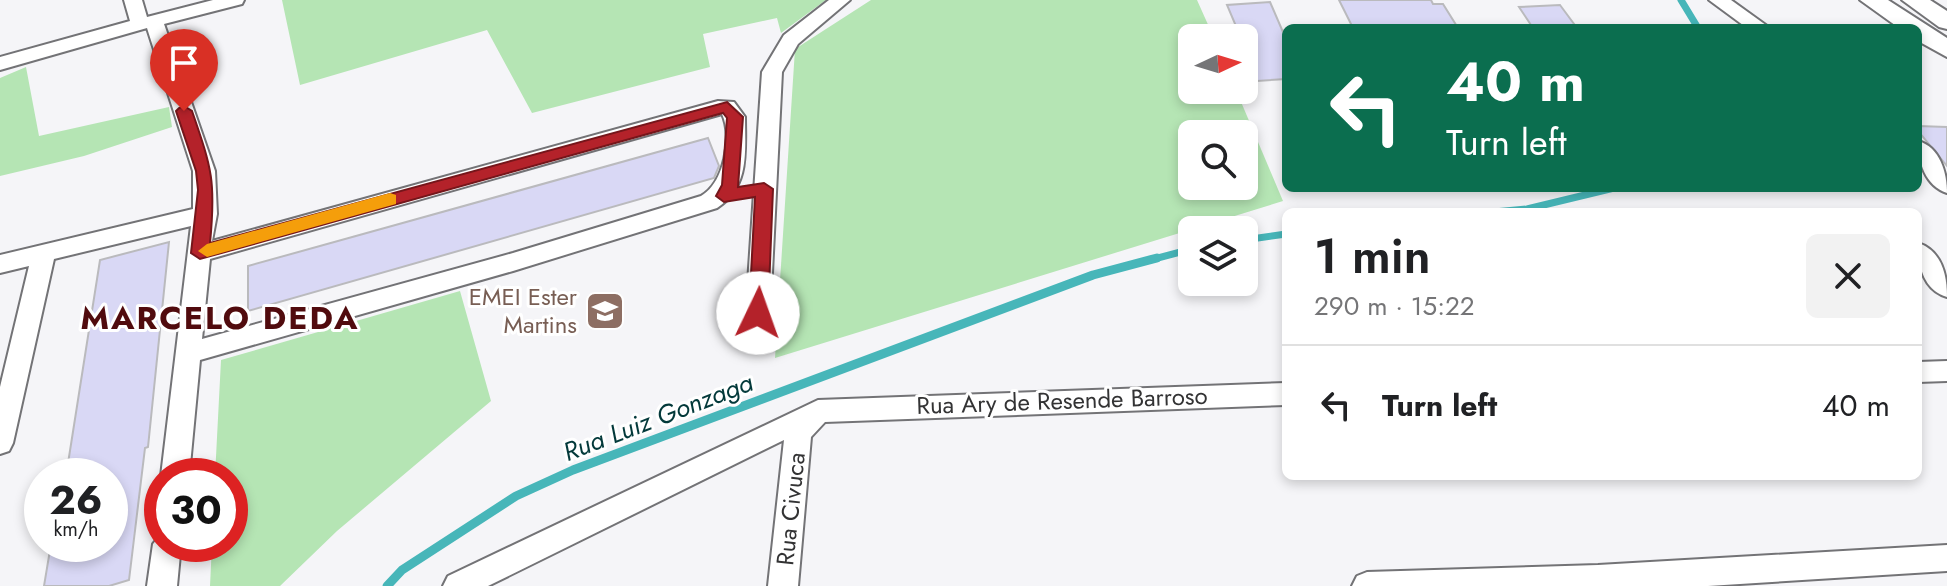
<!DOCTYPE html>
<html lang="en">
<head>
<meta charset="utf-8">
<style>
  body { margin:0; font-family:Jost,sans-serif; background:#f2f2f2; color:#202124; height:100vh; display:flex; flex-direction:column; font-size:30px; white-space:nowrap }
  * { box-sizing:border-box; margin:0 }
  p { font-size:26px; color:#757577 }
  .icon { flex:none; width:44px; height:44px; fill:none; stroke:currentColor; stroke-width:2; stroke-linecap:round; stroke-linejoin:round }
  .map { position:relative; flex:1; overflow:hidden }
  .side { position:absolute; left:1282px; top:208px; width:640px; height:272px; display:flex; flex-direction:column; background:#fff; border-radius:12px; box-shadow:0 4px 12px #0003 }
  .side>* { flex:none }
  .top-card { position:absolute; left:1282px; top:24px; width:640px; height:168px; border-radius:12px; box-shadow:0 4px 12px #0003; background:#0b6e4f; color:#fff; overflow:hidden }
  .needle { width:52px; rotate:86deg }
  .tools { position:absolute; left:1178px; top:24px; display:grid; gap:16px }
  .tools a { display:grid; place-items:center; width:80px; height:80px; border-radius:12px; background:#fff; box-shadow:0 4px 12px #0003; font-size:40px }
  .speed { position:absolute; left:24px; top:458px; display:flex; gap:16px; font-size:40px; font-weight:700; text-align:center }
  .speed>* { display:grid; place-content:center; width:104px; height:104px; border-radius:50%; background:#fff; box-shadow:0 4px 12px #0003; line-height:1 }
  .speed small { font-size:20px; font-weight:400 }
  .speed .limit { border:12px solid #d22; background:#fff; color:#111 }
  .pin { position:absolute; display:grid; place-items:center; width:68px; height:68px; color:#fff; margin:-82px -34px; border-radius:50% 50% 50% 0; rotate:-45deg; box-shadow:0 0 8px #0007 }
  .pin .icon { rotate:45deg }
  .me { position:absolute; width:88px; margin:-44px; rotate:3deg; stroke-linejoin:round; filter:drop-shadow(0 0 6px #0008) }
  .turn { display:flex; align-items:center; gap:28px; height:168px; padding:0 32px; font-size:36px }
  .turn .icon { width:104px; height:104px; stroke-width:2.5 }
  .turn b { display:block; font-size:56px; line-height:68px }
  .round { display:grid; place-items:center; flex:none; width:84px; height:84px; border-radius:12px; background:#f2f2f2 }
  .head { display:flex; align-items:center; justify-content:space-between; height:136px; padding:0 32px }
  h1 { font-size:48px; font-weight:600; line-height:60px }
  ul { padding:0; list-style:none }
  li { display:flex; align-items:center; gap:24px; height:120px; padding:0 32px; border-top:2px solid #e0e0e0 }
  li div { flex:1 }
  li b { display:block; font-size:30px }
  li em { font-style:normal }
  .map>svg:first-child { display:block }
</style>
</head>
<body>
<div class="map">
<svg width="1947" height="586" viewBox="0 0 1947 586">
  <rect width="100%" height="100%" fill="#f5f5f8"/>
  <!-- green -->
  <g fill="#b5e5b4" fill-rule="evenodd">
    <path d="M282,0H826L781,33L777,18L703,34L710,67L532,113L487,30L300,85Z"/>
    <path d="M871,0H1197L1214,38H1192V90H1236L1283,201L775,358L795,49ZM1192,134H1244V186H1192Z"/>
    <path d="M26,67L39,136L169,107L172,127L84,156L0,176V78Z"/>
    <path d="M460,291L491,401L337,531L280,586H210L212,544H230V476H215L221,360Z"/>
  </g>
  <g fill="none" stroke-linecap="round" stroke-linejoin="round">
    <!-- stream-far1 -->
    <g stroke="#47b6b9" stroke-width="7">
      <path d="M1681,0L1698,28"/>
      <path d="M1494,212L1527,209L1614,188"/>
      <path d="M1244,240L1286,234"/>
      <path d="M1150,260L1192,249"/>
    </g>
    <!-- stream -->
    <path stroke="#47b6b9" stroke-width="9" d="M387,586L402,570L516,496L573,470L1093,275L1157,258"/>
  </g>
  <!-- building -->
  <g fill="#d9d8f5" stroke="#bababd" stroke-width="2">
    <path d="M1339,0H1431L1433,4H1443L1458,28H1353Z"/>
    <path d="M1270,2L1286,39V79L1257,81L1244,38H1241L1227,5Z"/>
    <path d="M1560,5L1577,28H1533L1519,7Z"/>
    <path d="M1918,126L1947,127V166L1918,131Z"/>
    <path d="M708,138L719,166L714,178L248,311V266Z"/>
    <path d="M169,242L148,447L145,448L129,580L109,586H44L51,544H110V476H66L100,260Z"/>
  </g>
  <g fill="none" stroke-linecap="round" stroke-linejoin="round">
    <!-- minor casing -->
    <g stroke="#737376" stroke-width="4">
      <g id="minor">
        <path d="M124,0H142L147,17L213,0H244L242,4L164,24L215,171L217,214L212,241L718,101L734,102L745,117C745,151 750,187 717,208L513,271L200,360L189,476H161L191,226L54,259L13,443L9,451L0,454V387L29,266L0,273V255L193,209V171L147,28L0,70V57L130,21ZM722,114C733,137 724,183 701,196L513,253L202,339L210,259Z"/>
        <path d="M829,0H850L798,44L782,72L770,313L767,320H749L746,313L762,72L784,35Z"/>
        <path d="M1709,0H1731L1770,28H1747Z"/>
        <path d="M1918,141C1940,147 1947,173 1947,193C1925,186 1918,161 1918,141Z"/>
        <path d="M1918,243C1942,251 1947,275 1947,297C1923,290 1918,265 1918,243Z"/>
        <path d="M1947,361V381L1918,382V362Z"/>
        <path d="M1286,383V405L825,422L811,437L798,586H768L784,440L488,586H443L448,576L818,400Z"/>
        <path d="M162,533V544H181L177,586H147L153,544Z"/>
        <path d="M1947,545V571L1708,586H1352L1357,576L1367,572L1598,565Z"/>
      </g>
    </g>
    <!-- tertiary casing -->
    <g stroke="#737376" stroke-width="4">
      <g id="tertiary">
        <path d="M1860,0H1888L1947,38V57L1918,41V28H1899Z"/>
        <path d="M1902,0H1930L1947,11V29L1939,27Z"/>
      </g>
    </g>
    <!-- minor -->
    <use href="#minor" fill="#fff" fill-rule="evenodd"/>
    <!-- tertiary -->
    <use href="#tertiary" fill="#fff" fill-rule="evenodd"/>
  </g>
  <!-- route -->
  <path fill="#b4222a" stroke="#75161b" stroke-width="2" d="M727,102L743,117L738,187L764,183L773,189L768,313L758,320L749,313L755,197L724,202L716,196L722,185L727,118L723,113L200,259L191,253L198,190L196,171L176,111L179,108L184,106L192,111C212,169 216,182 210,243Z"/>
  <!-- slow -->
  <path fill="#f59e0b" d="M390,193L396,195V204L207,257L198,251L207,244Z"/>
  <!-- icons -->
  <defs>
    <g id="school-square" transform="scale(2)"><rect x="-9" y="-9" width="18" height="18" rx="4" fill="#8d6e63" stroke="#fff"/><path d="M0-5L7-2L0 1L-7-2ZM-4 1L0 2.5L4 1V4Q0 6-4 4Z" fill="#fff"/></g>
  </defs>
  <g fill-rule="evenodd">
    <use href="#school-square" x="605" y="311"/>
  </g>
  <g text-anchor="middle" stroke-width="6" stroke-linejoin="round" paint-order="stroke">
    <!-- education labels -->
    <g font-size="24" fill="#785e54" stroke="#fff" text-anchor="end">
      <text x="577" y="305">EMEI Ester<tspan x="577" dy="28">Martins</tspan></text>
    </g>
    <!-- street labels -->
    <g font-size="24" fill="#333334" stroke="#fff">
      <text transform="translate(1062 401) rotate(-2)" y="8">Rua Ary de Resende Barroso</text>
      <text transform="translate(791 509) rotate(-84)" y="8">Rua Civuca</text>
    </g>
    <!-- water labels -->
    <g font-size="26" font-style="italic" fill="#03393a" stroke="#fff">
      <text transform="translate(658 417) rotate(-21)" y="9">Rua Luiz Gonzaga</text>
    </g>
    <!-- district labels -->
    <g font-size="32" font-weight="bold" letter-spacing="2" fill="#510b0e" stroke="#fff">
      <text x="220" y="329">MARCELO DEDA</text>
    </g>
  </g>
</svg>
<div class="tools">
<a><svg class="needle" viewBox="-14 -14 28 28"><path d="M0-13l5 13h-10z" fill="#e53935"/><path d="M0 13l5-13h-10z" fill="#757577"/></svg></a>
<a><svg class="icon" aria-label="search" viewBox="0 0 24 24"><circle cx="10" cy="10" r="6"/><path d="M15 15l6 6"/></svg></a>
<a><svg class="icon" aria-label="layers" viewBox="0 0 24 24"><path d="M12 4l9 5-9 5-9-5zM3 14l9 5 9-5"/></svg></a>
</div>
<div class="speed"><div>26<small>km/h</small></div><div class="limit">30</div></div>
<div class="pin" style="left:184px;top:111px;background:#d93025"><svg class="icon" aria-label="arrive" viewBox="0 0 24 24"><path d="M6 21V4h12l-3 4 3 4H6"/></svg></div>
<svg class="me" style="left:758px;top:313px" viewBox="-20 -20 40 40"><circle r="19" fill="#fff"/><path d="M0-13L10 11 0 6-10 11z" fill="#b4222a"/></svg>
<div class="top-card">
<div class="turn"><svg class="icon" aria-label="left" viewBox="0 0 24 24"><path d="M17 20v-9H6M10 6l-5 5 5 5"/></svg><div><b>40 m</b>Turn left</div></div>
</div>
<section class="side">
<div class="head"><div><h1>1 min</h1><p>290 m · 15:22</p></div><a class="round"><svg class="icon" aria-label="close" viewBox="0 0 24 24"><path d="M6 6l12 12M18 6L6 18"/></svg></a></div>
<ul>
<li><svg class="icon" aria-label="left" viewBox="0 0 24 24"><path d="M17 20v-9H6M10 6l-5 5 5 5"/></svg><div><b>Turn left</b></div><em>40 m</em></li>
</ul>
</section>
</div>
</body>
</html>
